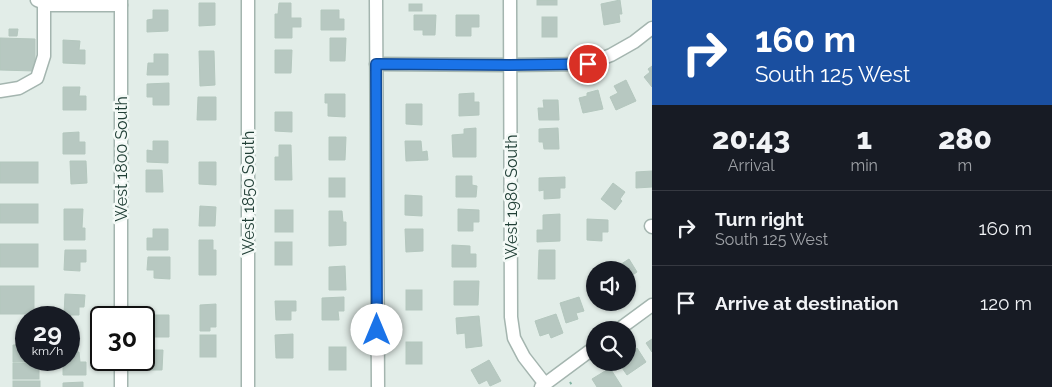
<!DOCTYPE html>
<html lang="en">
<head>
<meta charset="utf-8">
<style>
  body { margin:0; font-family:Raleway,sans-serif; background:#242831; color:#f1f3f6; height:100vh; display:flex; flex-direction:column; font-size:19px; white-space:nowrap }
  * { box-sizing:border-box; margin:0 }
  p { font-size:16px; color:#9ea1a6 }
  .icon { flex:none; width:28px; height:28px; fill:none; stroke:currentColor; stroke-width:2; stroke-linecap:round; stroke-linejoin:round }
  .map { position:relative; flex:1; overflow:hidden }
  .side { display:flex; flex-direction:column; background:#171b24; width:400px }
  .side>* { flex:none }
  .hud { background:#1a4fa0; color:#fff; overflow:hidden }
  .controls { position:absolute; left:586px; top:261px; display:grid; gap:10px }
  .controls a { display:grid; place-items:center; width:50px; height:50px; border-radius:50%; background:#171b24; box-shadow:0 1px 4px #0004; font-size:25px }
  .speed { position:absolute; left:15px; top:306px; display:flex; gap:10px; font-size:25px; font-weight:700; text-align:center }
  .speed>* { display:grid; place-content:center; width:65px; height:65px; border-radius:50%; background:#171b24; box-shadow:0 1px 4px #0004; line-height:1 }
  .speed small { font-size:12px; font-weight:400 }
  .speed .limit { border:2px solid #111; border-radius:8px; background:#fff; color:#111 }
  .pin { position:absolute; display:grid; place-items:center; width:42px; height:42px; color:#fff; margin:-21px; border:2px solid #fff; border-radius:50%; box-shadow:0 1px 5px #0007 }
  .me { position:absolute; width:55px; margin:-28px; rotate:0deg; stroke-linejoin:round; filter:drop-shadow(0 0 4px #0008) }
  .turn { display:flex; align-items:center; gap:18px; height:105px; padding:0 20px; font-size:22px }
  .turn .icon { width:65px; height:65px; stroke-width:2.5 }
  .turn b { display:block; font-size:35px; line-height:42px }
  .eta { display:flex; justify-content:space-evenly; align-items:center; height:85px; text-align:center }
  .eta b { font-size:30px; font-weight:800; line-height:35px }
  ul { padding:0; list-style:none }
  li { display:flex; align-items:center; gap:15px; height:75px; padding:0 20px; border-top:1px solid #363941 }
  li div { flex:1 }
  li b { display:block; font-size:19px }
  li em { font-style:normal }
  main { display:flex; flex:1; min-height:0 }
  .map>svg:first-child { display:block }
</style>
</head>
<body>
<main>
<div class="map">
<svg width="652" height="387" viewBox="0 0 652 387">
  <rect width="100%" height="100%" fill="#e2ede8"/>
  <!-- building -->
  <g fill="#b7c8c1" stroke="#b4c7be">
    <rect x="537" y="0" width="20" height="5"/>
    <path d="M620,0L622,14H619L620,22L604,25L601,4Z"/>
    <path d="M199,3H215V25L199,26Z"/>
    <path d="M279,3H291V18H301V27H292V38H275V14H278Z"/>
    <rect x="409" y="4" width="13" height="7"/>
    <path d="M153,10H168V31L147,32V20L153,19Z"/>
    <path d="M321,10H339V19H344V30H321Z"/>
    <path d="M414,15H436L435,35H423V30H414Z"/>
    <path d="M456,15H479V27H471V36H456Z"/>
    <rect x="542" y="17" width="15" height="20"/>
    <path d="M9,29H18L17,36H9Z"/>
    <path d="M0,38L35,39V71L0,70Z"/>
    <path d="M330,38H346L345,61H330Z"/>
    <path d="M63,40L80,41L79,50H85V64L63,63Z"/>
    <path d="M275,50H292L291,73H275Z"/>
    <path d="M199,51H214L215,85L200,86Z"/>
    <path d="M154,54H168V75H147L148,63H154Z"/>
    <path d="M652,66V87L644,77L650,72L648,69Z"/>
    <path d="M626,80L636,101L616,110L610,97L618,93L614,86Z"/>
    <path d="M169,83V105H153V97H147V84Z"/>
    <path d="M63,87H80L79,96H86V110H63Z"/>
    <path d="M598,90L603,109L583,113L579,98L587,96V93Z"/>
    <path d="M474,93V102H479V115L459,116V94Z"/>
    <path d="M325,94H345V117L328,116V103H325Z"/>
    <path d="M198,97H216V120H197Z"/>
    <path d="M543,100H558L559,120H539L538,108H544Z"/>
    <path d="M406,104H422V125L406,124Z"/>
    <path d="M275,112H292V132L275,131Z"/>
    <path d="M476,128V157H453L452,135L464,134V129Z"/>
    <path d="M558,128L559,149H544L543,142H539V129Z"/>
    <path d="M79,132V142H85V154H63V133Z"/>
    <path d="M329,137H346L345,160H329Z"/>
    <path d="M153,141H168V163L147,162V150L153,151Z"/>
    <path d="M405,141H421L422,152L427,151L428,160L406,161Z"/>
    <path d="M279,145H291L292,180H275V157H279Z"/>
    <path d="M70,161H86L87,183L71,184Z"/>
    <rect x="0" y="162" width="38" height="21"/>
    <path d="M199,162H216V185L199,184Z"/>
    <path d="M146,170H162L163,192H146Z"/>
    <path d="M652,171V187L636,188V172Z"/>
    <path d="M456,176H472V185L477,186L476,197H456Z"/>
    <path d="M565,177V188H560V198L544,199V190L539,191V178Z"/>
    <rect x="329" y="178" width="16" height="19"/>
    <path d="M613,183L625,192L620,199L622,201L615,210L601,199Z"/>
    <path d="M405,195L422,196V216L405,215Z"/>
    <rect x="0" y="204" width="38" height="19"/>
    <path d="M200,206L216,207L215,226H199Z"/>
    <path d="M64,209H83L82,228H85V240H64Z"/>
    <path d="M458,209L479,210V222H473V231H458Z"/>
    <rect x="275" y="210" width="18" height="22"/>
    <path d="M329,211H342L343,222H346V245L329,246Z"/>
    <path d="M560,214V241L537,242V230H543V215Z"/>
    <path d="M587,219L608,220V232H602V241L587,240Z"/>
    <path d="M153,229H168V250H147V238H153Z"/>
    <path d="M405,229H423V251L406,252Z"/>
    <path d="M199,240H213V250H216V275H199Z"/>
    <rect x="275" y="242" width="17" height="23"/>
    <rect x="0" y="244" width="38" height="23"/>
    <path d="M452,245L470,246V254H476V267H452Z"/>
    <path d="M65,250H86V262H80V271L64,270Z"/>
    <path d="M539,250H555V279H538Z"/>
    <path d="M148,257H170V279L154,278V270H147Z"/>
    <path d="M629,259L637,272L631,276L634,281L628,285V270H612Z"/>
    <path d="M345,266L346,290H329V267Z"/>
    <path d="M454,281H479L478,305H454Z"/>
    <path d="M595,283V302L587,288Z"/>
    <rect x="0" y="286" width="34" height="28"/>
    <rect x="406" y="290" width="16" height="20"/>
    <path d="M65,294L85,295L84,307H79V315H64Z"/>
    <path d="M344,297V311H338L339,320H322V298Z"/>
    <path d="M579,297L584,311L576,313L578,319L566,323L560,303Z"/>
    <path d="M275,301H296V311H291V320H276Z"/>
    <path d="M216,304V327H210V331H200V305Z"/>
    <path d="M556,314L563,333L551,338L549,333L540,336L535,321Z"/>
    <path d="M153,315H169V337H147L148,324H153Z"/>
    <path d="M479,316L482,346L466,348L465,333L457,334L456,318Z"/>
    <path d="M293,334V358H276L275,335Z"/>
    <rect x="200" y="335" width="16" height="22"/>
    <path d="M652,339V352L646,343Z"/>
    <rect x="406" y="342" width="16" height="22"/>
    <path d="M13,345H26V360H40V361L13,362Z"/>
    <rect x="329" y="347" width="17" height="23"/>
    <path d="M637,348L646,362L627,375L618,362H628V355Z"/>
    <path d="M146,350H163L162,370H146Z"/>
    <path d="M69,352H79L80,362H86V375H63V360H69Z"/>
    <path d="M489,360L501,381L490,386L487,380L479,384L471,370Z"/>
    <rect x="13" y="363" width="26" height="16"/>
    <path d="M610,368L622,387H597L592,379Z"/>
    <rect x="13" y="381" width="27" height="6"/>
    <path d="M83,382V387H63V383Z"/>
  </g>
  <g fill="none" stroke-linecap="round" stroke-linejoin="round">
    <!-- minor casing -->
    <g stroke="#a4b5af" stroke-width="15">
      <g id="minor">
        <path d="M37,0L49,5H121"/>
        <path d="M121,0V318"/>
        <path d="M248,0V387"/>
        <path d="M376,0L378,387"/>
        <path d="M510,0L511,317L514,338L524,357L545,384"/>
        <path d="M376,64L510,65L588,64L611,55L634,42L652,28"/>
        <path d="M0,91L19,88L37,78L44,56V3"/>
        <path d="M651,226L652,227"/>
        <path d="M618,330L652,305"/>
        <path d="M121,360V387"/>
        <path d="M541,387L595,347"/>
      </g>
    </g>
    <!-- path -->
    <path stroke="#81b2a1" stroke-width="2" stroke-dasharray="2.5 4" stroke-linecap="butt" d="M570,382L573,387"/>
    <!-- minor -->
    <use href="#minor" stroke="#fff" stroke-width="12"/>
  </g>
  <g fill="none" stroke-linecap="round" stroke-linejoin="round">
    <!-- route casing -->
    <g stroke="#114b97" stroke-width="12">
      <path id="route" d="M377,330L376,64L510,65L588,64"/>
    </g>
    <!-- route -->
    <use href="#route" stroke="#1a73e8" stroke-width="9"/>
  </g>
  <g text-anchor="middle" stroke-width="5" stroke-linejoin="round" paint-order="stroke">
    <!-- street labels -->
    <g font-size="16" fill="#213f36" stroke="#f3f9f6">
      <text transform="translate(121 159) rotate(-90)" y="6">West 1800 South</text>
      <text transform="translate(248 193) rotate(-90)" y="6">West 1850 South</text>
      <text transform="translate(511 197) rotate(-90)" y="6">West 1980 South</text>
    </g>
  </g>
</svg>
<div class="controls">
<a><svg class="icon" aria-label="sound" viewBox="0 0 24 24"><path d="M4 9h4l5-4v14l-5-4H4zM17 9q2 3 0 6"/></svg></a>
<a><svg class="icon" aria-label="search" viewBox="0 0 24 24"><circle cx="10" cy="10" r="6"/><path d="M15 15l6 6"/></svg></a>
</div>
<div class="speed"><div>29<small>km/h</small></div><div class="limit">30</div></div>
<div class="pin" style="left:588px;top:64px;background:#d93025"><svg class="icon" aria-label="arrive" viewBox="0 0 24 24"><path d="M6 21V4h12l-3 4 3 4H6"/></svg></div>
<svg class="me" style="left:377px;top:330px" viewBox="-20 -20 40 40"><circle r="19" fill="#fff"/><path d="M0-13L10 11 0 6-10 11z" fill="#1a73e8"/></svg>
</div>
<section class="side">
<div class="hud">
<div class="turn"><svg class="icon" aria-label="right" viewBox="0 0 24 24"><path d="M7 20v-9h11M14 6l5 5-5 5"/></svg><div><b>160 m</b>South 125 West</div></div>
</div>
<div class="eta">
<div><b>20:43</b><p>Arrival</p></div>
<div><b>1</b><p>min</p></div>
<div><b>280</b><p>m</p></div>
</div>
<ul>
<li><svg class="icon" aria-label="right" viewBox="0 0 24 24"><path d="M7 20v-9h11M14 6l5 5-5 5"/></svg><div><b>Turn right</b><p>South 125 West</p></div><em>160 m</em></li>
<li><svg class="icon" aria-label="arrive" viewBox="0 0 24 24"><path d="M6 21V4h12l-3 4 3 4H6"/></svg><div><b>Arrive at destination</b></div><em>120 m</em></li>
</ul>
</section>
</main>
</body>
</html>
